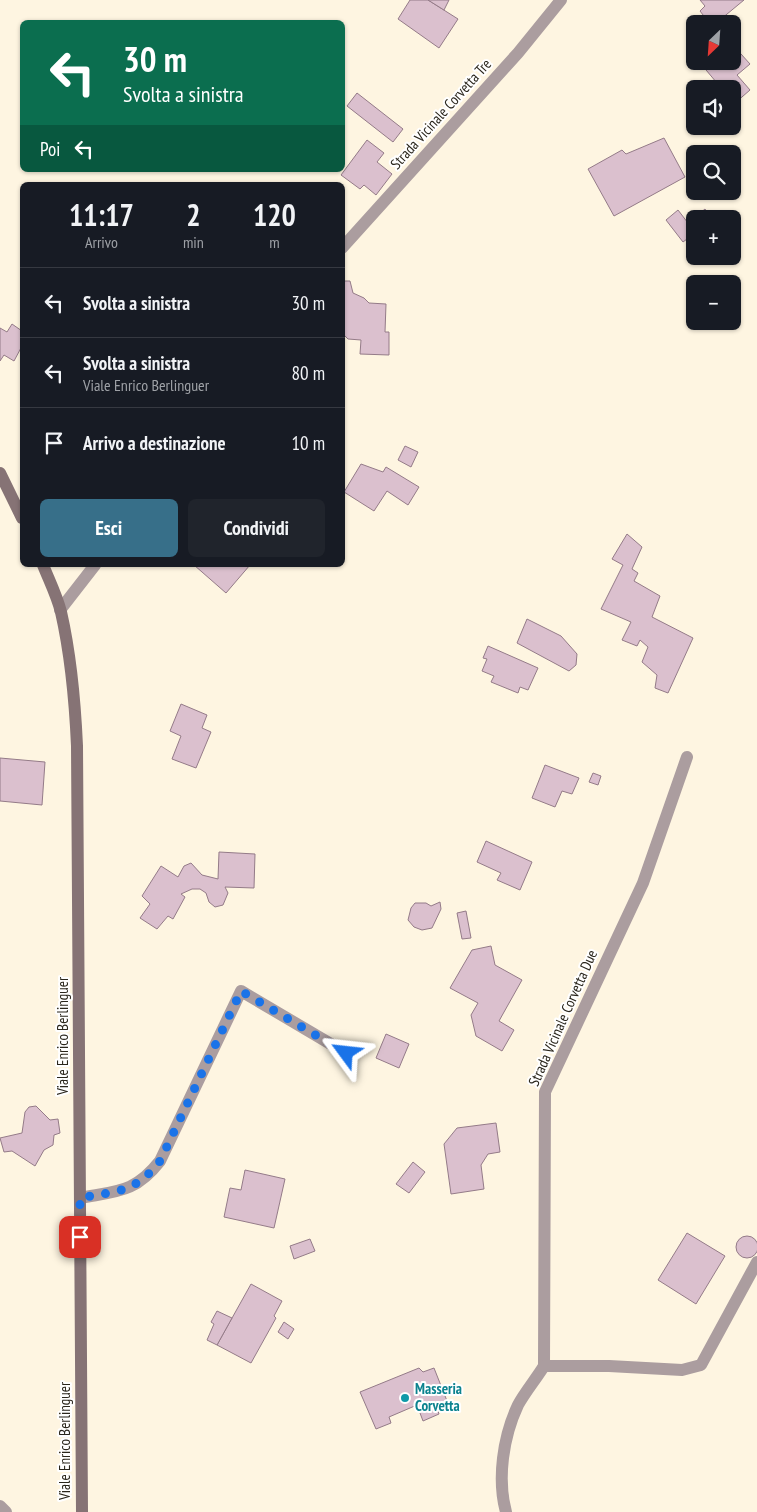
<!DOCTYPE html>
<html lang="it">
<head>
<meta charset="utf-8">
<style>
  body { margin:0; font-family:"PT Sans Narrow",sans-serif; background:#20242c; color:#f1f3f6; height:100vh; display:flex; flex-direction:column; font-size:19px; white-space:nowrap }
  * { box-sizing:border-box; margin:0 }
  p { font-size:16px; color:#9ea1a6 }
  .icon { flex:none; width:28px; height:28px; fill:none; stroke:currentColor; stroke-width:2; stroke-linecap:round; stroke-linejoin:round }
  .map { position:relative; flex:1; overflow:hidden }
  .side { position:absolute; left:20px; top:182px; width:325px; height:385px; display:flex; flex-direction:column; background:#171b24; border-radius:8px; box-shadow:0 1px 4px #0004 }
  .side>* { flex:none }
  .hud { position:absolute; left:20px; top:20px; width:325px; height:152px; border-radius:8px; box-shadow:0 1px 4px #0004; background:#0b6e4f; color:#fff; overflow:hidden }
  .needle { width:32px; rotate:205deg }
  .controls { position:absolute; left:686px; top:15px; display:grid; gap:10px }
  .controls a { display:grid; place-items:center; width:55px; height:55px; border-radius:8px; background:#171b24; box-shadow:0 1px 4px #0004; font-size:25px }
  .pin { position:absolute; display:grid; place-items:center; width:42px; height:42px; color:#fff; margin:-21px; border-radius:10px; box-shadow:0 2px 8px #0006 }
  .me { position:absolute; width:55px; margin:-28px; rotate:300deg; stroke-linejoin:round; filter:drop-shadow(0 0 4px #0008) }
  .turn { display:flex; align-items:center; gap:18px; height:105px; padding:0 20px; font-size:22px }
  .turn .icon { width:65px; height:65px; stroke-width:2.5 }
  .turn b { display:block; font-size:35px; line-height:42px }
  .then { display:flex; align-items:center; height:48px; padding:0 20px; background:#0003; gap:10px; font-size:19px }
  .eta { display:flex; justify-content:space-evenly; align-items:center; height:85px; text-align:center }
  .eta b { font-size:30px; font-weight:800; line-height:35px }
  .button { display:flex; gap:10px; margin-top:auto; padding:10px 20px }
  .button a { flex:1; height:58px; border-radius:8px; background:#376f89; color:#fff; font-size:20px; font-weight:800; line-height:58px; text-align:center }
  .button a+a { background:#20242c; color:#f1f3f6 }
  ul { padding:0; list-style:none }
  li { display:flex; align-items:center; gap:15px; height:70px; padding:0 20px; border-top:1px solid #363941 }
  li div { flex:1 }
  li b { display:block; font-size:19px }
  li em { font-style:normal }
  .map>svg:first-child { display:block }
</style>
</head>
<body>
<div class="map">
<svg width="757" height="1512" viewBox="0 0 757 1512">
  <rect width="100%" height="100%" fill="#fef5e1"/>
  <!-- building -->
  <g fill="#dbc0ce" stroke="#947b88">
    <path d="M410,0H428L458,19L439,48L398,19Z"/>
    <path d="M428,0H449L444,10Z"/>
    <path d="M700,0H744L715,24H710L700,11L705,6Z"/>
    <path d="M732,44L750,64L737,75L750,90L735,103L732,101V89H722L701,64L704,61H732Z"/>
    <path d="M357,93L403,129L393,142L347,106Z"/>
    <path d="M664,138L685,177L614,216L588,169L622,150L626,154Z"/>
    <path d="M367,140L384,153L377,162L392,174L376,195L364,185L360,189L341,175Z"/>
    <path d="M705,209L712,219H695V233L683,242L666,220L678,210L688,223Z"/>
    <path d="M342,281H350L353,293L364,298L369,303L386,304L385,332H389V355L360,354L361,340L348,339L342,333Z"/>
    <path d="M12,324L22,331V346L14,361L4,355L0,361V328L7,332Z"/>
    <path d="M405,446L418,452L411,467L398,460Z"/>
    <path d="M361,464L383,472L386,467L419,487L408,505L387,491L374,511L344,492Z"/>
    <path d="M627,534L642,547L632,569L638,573L634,581L660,596L652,617L693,638L668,693L655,688L657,675L642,662L648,647L640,640L637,646L622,640L631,622L601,609L623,565L612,559Z"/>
    <path d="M194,565H250L226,593Z"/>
    <path d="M527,619L561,636L577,654L576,665L569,671L517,643Z"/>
    <path d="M488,646L538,668L528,690L520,687L518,693L491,682L494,676L482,671L487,659L483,658Z"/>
    <path d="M181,704L207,715L202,728L211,732L196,768L172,759L181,736L170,731Z"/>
    <path d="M0,758L45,762L42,805L0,801Z"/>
    <path d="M545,765L579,778L572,794L562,791L555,807L532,798Z"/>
    <path d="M593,773L601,776L598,785L589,782Z"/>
    <path d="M486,841L532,862L520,890L497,880L501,873L477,862Z"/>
    <path d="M219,852L255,854L254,888L225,887L228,893L223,905L215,907L209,902L206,893L200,889H192L181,894L185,897L173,919L168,916L157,929L140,918L150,904L142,896L161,866L178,877L184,866L191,863L202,875L218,879Z"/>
    <path d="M440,902L441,909L432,928L422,930L414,927L408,920L411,908L415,903H426L431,906Z"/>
    <path d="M466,911L471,938L462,939L457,913Z"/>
    <path d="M491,946L495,965L522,980L499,1021L514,1030L502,1051L476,1036L471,1015L478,1003L450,988L472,950Z"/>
    <path d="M386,1034L409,1044L399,1068L376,1058Z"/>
    <path d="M36,1106L50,1120L58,1119L60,1133L54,1135L53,1145L44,1150L35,1166L12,1151L4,1152L0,1138L22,1133L25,1112L29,1107Z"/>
    <path d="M496,1123L500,1152L488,1154L481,1165L484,1189L451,1194L444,1144L457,1128Z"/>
    <path d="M413,1162L425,1172L409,1193L396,1184Z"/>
    <path d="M245,1170L285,1179L274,1228L224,1217L230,1188L241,1190Z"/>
    <path d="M687,1233L725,1256L696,1304L658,1280Z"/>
    <circle cx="747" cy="1247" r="11"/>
    <path d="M310,1239L315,1251L294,1259L290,1246Z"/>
    <path d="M251,1284L282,1301L274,1316L276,1318L251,1363L217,1345Z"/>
    <path d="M217,1311L232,1318L217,1345L207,1340L214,1324L211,1322Z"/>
    <path d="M284,1322L294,1329L288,1339L278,1332Z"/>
    <path d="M419,1368L423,1372L434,1368L449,1406L438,1411L439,1414L423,1421L417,1405L389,1417L391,1423L376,1429L360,1392Z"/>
  </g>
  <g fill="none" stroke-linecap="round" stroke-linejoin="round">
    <!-- minor -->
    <g stroke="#ab9d9f" stroke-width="12">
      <path d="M342,248L518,53L561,0"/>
      <path d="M60,610L95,565"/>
      <path d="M80,1198C117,1191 135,1193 160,1161L241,991L346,1053"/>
      <path d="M544,1366L545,1092L643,883L687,757"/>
      <path d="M0,1506L6,1512"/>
      <path d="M506,1512C497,1479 503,1437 518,1405C525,1392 536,1379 544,1366H609L682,1370L701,1365L757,1262"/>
    </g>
    <!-- secondary -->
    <g stroke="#867375" stroke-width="12">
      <path d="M0,473L22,518"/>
      <path d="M43,565C49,580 57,596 61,612C71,656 75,701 77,746L82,1512"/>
    </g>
  </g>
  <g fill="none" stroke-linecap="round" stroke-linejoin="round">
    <!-- route -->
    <path stroke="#1a73e8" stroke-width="9" stroke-dasharray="0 16.2" d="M80,1237V1198C117,1191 135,1193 160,1161L241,991L346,1053"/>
  </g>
  <!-- markers -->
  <circle fill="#0f9aa8" stroke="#fff" stroke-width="2" cx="405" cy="1398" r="5"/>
  <g text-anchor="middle" stroke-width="4" stroke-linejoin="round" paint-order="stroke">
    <!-- street labels -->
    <g font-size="15" fill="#2a261c" stroke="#fff">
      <text transform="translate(441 114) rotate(-48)" y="5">Strada Vicinale Corvetta Tre</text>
      <text transform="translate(563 1018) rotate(-66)" y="5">Strada Vicinale Corvetta Due</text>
      <text transform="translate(63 1036) rotate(-90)" y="5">Viale Enrico Berlinguer</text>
      <text transform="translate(65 1441) rotate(-90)" y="5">Viale Enrico Berlinguer</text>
    </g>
    <!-- culture labels -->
    <g font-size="15" font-weight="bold" fill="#0d838f" stroke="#fff" text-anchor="start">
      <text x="415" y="1394">Masseria<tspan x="415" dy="17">Corvetta</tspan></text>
    </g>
  </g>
</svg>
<div class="controls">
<a><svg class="needle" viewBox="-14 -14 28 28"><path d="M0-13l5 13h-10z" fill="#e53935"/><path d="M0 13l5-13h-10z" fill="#9ea1a6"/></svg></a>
<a><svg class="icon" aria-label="sound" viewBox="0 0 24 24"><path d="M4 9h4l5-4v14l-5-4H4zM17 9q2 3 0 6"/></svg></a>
<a><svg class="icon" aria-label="search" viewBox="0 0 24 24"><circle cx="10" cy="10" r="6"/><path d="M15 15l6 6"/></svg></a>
<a>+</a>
<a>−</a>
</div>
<div class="pin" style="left:80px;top:1237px;background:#d93025"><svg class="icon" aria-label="arrive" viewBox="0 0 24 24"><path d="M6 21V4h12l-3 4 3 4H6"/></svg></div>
<svg class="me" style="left:346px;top:1053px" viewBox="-20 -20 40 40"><path d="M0-17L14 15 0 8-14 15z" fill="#1a73e8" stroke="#fff" stroke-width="4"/></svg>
<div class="hud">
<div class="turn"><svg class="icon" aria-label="left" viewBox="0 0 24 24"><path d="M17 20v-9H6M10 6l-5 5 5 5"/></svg><div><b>30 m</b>Svolta a sinistra</div></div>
<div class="then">Poi<svg class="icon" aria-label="left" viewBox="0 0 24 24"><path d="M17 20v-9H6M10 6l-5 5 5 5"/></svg></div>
</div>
<section class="side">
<div class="eta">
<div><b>11:17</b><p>Arrivo</p></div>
<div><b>2</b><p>min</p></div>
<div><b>120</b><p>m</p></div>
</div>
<ul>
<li><svg class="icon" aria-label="left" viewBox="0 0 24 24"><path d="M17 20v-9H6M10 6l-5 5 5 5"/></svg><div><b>Svolta a sinistra</b></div><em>30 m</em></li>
<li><svg class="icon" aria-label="left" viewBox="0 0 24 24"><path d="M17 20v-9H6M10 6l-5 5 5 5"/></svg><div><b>Svolta a sinistra</b><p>Viale Enrico Berlinguer</p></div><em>80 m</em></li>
<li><svg class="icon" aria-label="arrive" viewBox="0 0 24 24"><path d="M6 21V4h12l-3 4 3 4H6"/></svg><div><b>Arrivo a destinazione</b></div><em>10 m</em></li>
</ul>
<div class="button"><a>Esci</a><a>Condividi</a></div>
</section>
</div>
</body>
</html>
